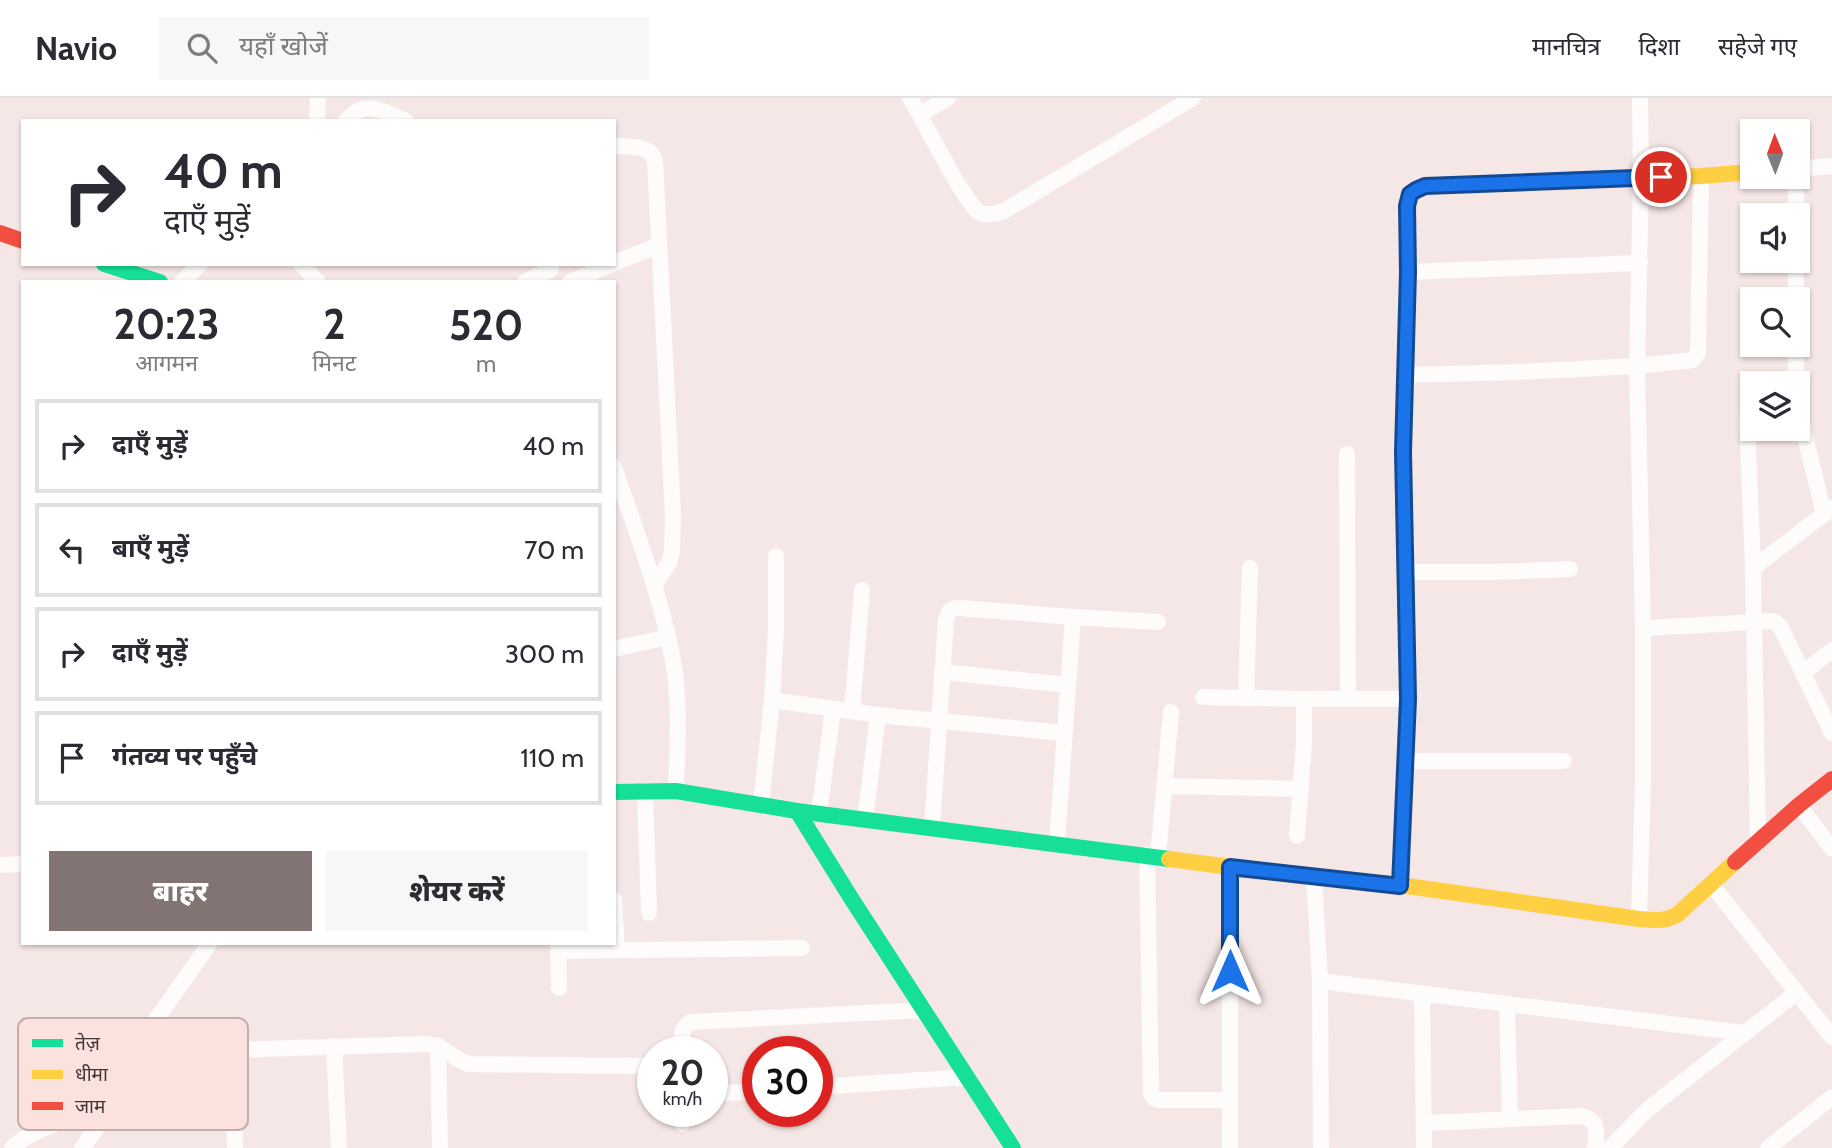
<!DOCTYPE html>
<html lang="hi">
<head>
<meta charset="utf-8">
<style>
  body { margin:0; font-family:Cabin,"Noto Sans Devanagari",sans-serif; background:#f7f7f7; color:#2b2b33; height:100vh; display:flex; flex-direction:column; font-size:26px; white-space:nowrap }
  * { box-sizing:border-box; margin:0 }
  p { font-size:23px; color:#7c7c81 }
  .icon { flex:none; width:38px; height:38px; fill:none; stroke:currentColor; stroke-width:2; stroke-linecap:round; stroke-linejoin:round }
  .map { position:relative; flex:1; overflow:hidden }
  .sheet { position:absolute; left:21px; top:182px; width:595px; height:665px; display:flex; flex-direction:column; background:#fff; border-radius:0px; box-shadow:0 2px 5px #0004 }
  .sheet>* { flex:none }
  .guide { position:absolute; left:21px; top:21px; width:595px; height:147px; border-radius:0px; box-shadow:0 2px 5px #0004; background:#fff; color:#2b2b33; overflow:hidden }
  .needle { width:46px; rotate:359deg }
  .buttons { position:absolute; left:1740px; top:21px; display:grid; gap:14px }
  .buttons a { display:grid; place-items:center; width:70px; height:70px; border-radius:0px; background:#fff; box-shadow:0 2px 5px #0004; font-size:35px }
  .speed { position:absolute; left:637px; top:938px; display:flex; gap:14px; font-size:35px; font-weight:700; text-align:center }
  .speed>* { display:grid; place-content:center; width:91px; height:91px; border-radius:50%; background:#fff; box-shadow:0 2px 5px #0004; line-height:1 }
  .speed small { font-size:18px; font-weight:400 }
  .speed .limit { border:10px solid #d22; background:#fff; color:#111 }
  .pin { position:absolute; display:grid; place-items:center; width:60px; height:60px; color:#fff; margin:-30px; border:4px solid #fff; border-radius:50%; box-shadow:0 2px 7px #0007 }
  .me { position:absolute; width:77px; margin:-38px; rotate:0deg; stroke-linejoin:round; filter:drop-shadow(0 0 5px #0008) }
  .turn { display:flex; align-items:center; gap:24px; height:147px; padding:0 28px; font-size:32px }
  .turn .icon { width:91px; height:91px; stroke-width:2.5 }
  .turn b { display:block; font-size:49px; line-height:60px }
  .eta { display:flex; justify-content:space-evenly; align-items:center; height:119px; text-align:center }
  .eta b { font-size:42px; font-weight:800; line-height:49px }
  .action { display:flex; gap:14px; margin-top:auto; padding:14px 28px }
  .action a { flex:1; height:80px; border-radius:0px; background:#817473; color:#fff; font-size:28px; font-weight:800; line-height:80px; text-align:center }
  .action a+a { background:#f7f7f7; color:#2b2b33 }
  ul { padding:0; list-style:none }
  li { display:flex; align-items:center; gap:21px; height:94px; margin:0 14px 10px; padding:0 14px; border:4px solid #e1e1e2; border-radius:0px }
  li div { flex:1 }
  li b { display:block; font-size:26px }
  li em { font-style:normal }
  header { display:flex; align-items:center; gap:42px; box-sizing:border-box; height:98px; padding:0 35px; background:#fff; border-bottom:2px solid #e1e1e2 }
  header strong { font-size:33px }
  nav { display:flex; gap:38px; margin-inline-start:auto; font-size:24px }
  .search { width:490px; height:63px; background:#f7f7f7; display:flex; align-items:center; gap:18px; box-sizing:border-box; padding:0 24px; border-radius:0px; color:#7c7c81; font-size:26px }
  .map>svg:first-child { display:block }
</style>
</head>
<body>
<header>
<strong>Navio</strong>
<div class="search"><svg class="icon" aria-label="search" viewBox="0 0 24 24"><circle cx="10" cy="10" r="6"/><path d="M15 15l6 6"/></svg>यहाँ खोजें</div>
<nav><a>मानचित्र</a><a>दिशा</a><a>सहेजे गए</a></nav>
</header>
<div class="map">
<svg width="1832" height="1050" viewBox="0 0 1832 1050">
  <rect width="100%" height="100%" fill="#f5e7e5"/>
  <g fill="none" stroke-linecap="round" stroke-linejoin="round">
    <!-- street -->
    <g stroke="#fefbfb" stroke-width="16">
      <path d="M910,0L957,85L972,107L978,114L984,116H994L1004,113L1193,0"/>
      <path d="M920,16L948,0"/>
      <path d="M317,23L318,0"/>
      <path d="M346,23C350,19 355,14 360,12C374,6 394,18 406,23"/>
      <path d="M614,48C630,49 648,46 655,62L673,417L672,454L669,465L654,487"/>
      <path d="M1797,71L1832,68"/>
      <path d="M1796,117V79"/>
      <path d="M614,165L659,147"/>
      <path d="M301,166L318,184"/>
      <path d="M1408,174L1640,165"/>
      <path d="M182,184L200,166"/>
      <path d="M525,184L551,171"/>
      <path d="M570,184L612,166"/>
      <path d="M1796,201V163"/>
      <path d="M1405,277L1518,274L1637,268L1693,262L1698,255L1701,78"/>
      <path d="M1796,285V247"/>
      <path d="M1797,306L1824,416"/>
      <path d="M1752,311L1747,318V322L1753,470L1758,743"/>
      <path d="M1347,356L1348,601"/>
      <path d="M614,369C637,437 664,504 675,575C680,614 677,654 676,693"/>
      <path d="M1753,470L1832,410"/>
      <path d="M1405,474H1492L1570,471"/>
      <path d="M1643,530L1774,523L1781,530L1832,635"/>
      <path d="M614,551L668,539"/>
      <path d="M943,574L1068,587"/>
      <path d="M1804,574L1832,552"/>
      <path d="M1203,599L1304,601H1408"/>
      <path d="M1246,600L1250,470"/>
      <path d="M772,602L776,532V458"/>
      <path d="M852,613L862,492"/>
      <path d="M1406,663H1564"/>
      <path d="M1165,688L1301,691"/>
      <path d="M645,693L649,815"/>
      <path d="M761,707L772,602L878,617L1064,635"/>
      <path d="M1799,707L1832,751"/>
      <path d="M819,715L833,611"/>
      <path d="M865,722L878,617"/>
      <path d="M932,730L946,522C948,513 951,510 960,510L1073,519L1158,524"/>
      <path d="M1297,738L1304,644V601"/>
      <path d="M1057,745L1073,519"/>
      <path d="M1147,757L1151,996L1155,1001L1158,1002H1230"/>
      <path d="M1158,759L1171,614"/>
      <path d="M0,767L23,766"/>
      <path d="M1314,779L1320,883L1321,1050"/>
      <path d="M1711,786L1832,939"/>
      <path d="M614,802L617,852"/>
      <path d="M1639,821L1643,684V530L1637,268L1641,79L1640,0"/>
      <path d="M558,845L559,890"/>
      <path d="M558,853L802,850"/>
      <path d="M1320,883L1744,935"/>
      <path d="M1422,895L1424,1050"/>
      <path d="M1507,906L1510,1021"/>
      <path d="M144,940L180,951L190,952H233L426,946C448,948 451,961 469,966L653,968"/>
      <path d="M438,947L440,1050"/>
      <path d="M334,948L339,1050"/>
      <path d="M233,952L235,1050"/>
      <path d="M680,954L683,931L690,924L925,912"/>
      <path d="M817,989L967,979"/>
      <path d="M712,996L758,993"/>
      <path d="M681,1013L682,1026"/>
      <path d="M1424,1025L1582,1018C1601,1024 1596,1034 1595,1050"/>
      <path d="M12,1050C32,1030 61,1028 82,1011C98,998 111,979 124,963C155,925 182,885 210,845"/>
      <path d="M82,1050L106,1017L110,1006L114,977"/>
      <path d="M1230,1050V769"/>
      <path d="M1610,1050L1648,1011L1796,895"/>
      <path d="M1768,1050L1832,999"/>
    </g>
    <!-- fast -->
    <g stroke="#16e098" stroke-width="16">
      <path d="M104,166L160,184"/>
      <path d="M614,694L676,693L797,713L1169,761"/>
      <path d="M797,713L851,800L1013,1050"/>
    </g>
    <!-- slow -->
    <g stroke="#ffcf43" stroke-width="16">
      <path d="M1405,281L1408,174L1407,108L1411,96L1425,88L1701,78L1752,74"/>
      <path d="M1169,761L1230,769L1400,787L1639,821C1653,822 1666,824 1678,816L1735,764"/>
    </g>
    <!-- jam -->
    <g stroke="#f24e42" stroke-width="16">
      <path d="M0,135L23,143"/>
      <path d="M1735,764L1799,707L1832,681"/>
      <path d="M1400,787L1408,601L1403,354L1405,281"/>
    </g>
  </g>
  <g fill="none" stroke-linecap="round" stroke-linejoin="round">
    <!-- route casing -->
    <g stroke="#114b97" stroke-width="18">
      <path id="route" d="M1230,873V769L1400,788L1408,601L1403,354L1408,174L1407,108L1410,96L1416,92L1425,88L1661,79"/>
    </g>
    <!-- route -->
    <use href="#route" stroke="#1a73e8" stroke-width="12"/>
  </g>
  <!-- legend -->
  <rect x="18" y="920" width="230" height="112" rx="10" fill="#fbe2df" stroke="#c4aeac" stroke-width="2"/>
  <rect x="32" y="941" width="31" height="8" fill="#16e098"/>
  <rect x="32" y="972" width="31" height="9" fill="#ffcf43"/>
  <rect x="32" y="1004" width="31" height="8" fill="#f24e42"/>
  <g font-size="19" fill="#423635">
    <text x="75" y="952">तेज़</text>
    <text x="75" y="983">धीमा</text>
    <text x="75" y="1015">जाम</text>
  </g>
</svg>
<div class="buttons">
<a><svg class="needle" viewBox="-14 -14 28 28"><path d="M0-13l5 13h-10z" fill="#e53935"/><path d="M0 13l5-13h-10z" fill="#7c7c81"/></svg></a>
<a><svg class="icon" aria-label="sound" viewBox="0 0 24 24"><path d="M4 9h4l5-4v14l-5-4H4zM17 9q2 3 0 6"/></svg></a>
<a><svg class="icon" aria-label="search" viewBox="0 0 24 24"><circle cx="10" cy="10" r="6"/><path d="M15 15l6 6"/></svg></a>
<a><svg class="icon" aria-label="layers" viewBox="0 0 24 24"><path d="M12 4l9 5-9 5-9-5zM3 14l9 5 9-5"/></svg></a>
</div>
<div class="speed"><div>20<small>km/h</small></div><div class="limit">30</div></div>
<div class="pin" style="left:1661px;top:79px;background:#d93025"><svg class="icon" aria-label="arrive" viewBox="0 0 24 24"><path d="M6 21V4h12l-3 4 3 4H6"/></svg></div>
<svg class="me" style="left:1230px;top:873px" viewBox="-20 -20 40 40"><path d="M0-17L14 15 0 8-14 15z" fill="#1a73e8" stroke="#fff" stroke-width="4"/></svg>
<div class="guide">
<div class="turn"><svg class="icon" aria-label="right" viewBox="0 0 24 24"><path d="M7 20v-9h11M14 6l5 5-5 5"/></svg><div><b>40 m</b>दाएँ मुड़ें</div></div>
</div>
<section class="sheet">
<div class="eta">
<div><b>20:23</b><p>आगमन</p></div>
<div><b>2</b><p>मिनट</p></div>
<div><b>520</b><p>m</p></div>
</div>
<ul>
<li><svg class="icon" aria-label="right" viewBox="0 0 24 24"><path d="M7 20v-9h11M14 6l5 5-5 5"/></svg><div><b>दाएँ मुड़ें</b></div><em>40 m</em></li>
<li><svg class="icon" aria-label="left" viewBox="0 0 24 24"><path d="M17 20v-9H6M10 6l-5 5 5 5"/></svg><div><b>बाएँ मुड़ें</b></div><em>70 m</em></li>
<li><svg class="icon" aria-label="right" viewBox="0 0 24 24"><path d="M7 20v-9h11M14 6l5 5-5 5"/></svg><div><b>दाएँ मुड़ें</b></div><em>300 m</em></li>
<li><svg class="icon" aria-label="arrive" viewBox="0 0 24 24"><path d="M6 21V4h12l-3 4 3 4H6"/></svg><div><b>गंतव्य पर पहुँचे</b></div><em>110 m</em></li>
</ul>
<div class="action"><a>बाहर</a><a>शेयर करें</a></div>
</section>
</div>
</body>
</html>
